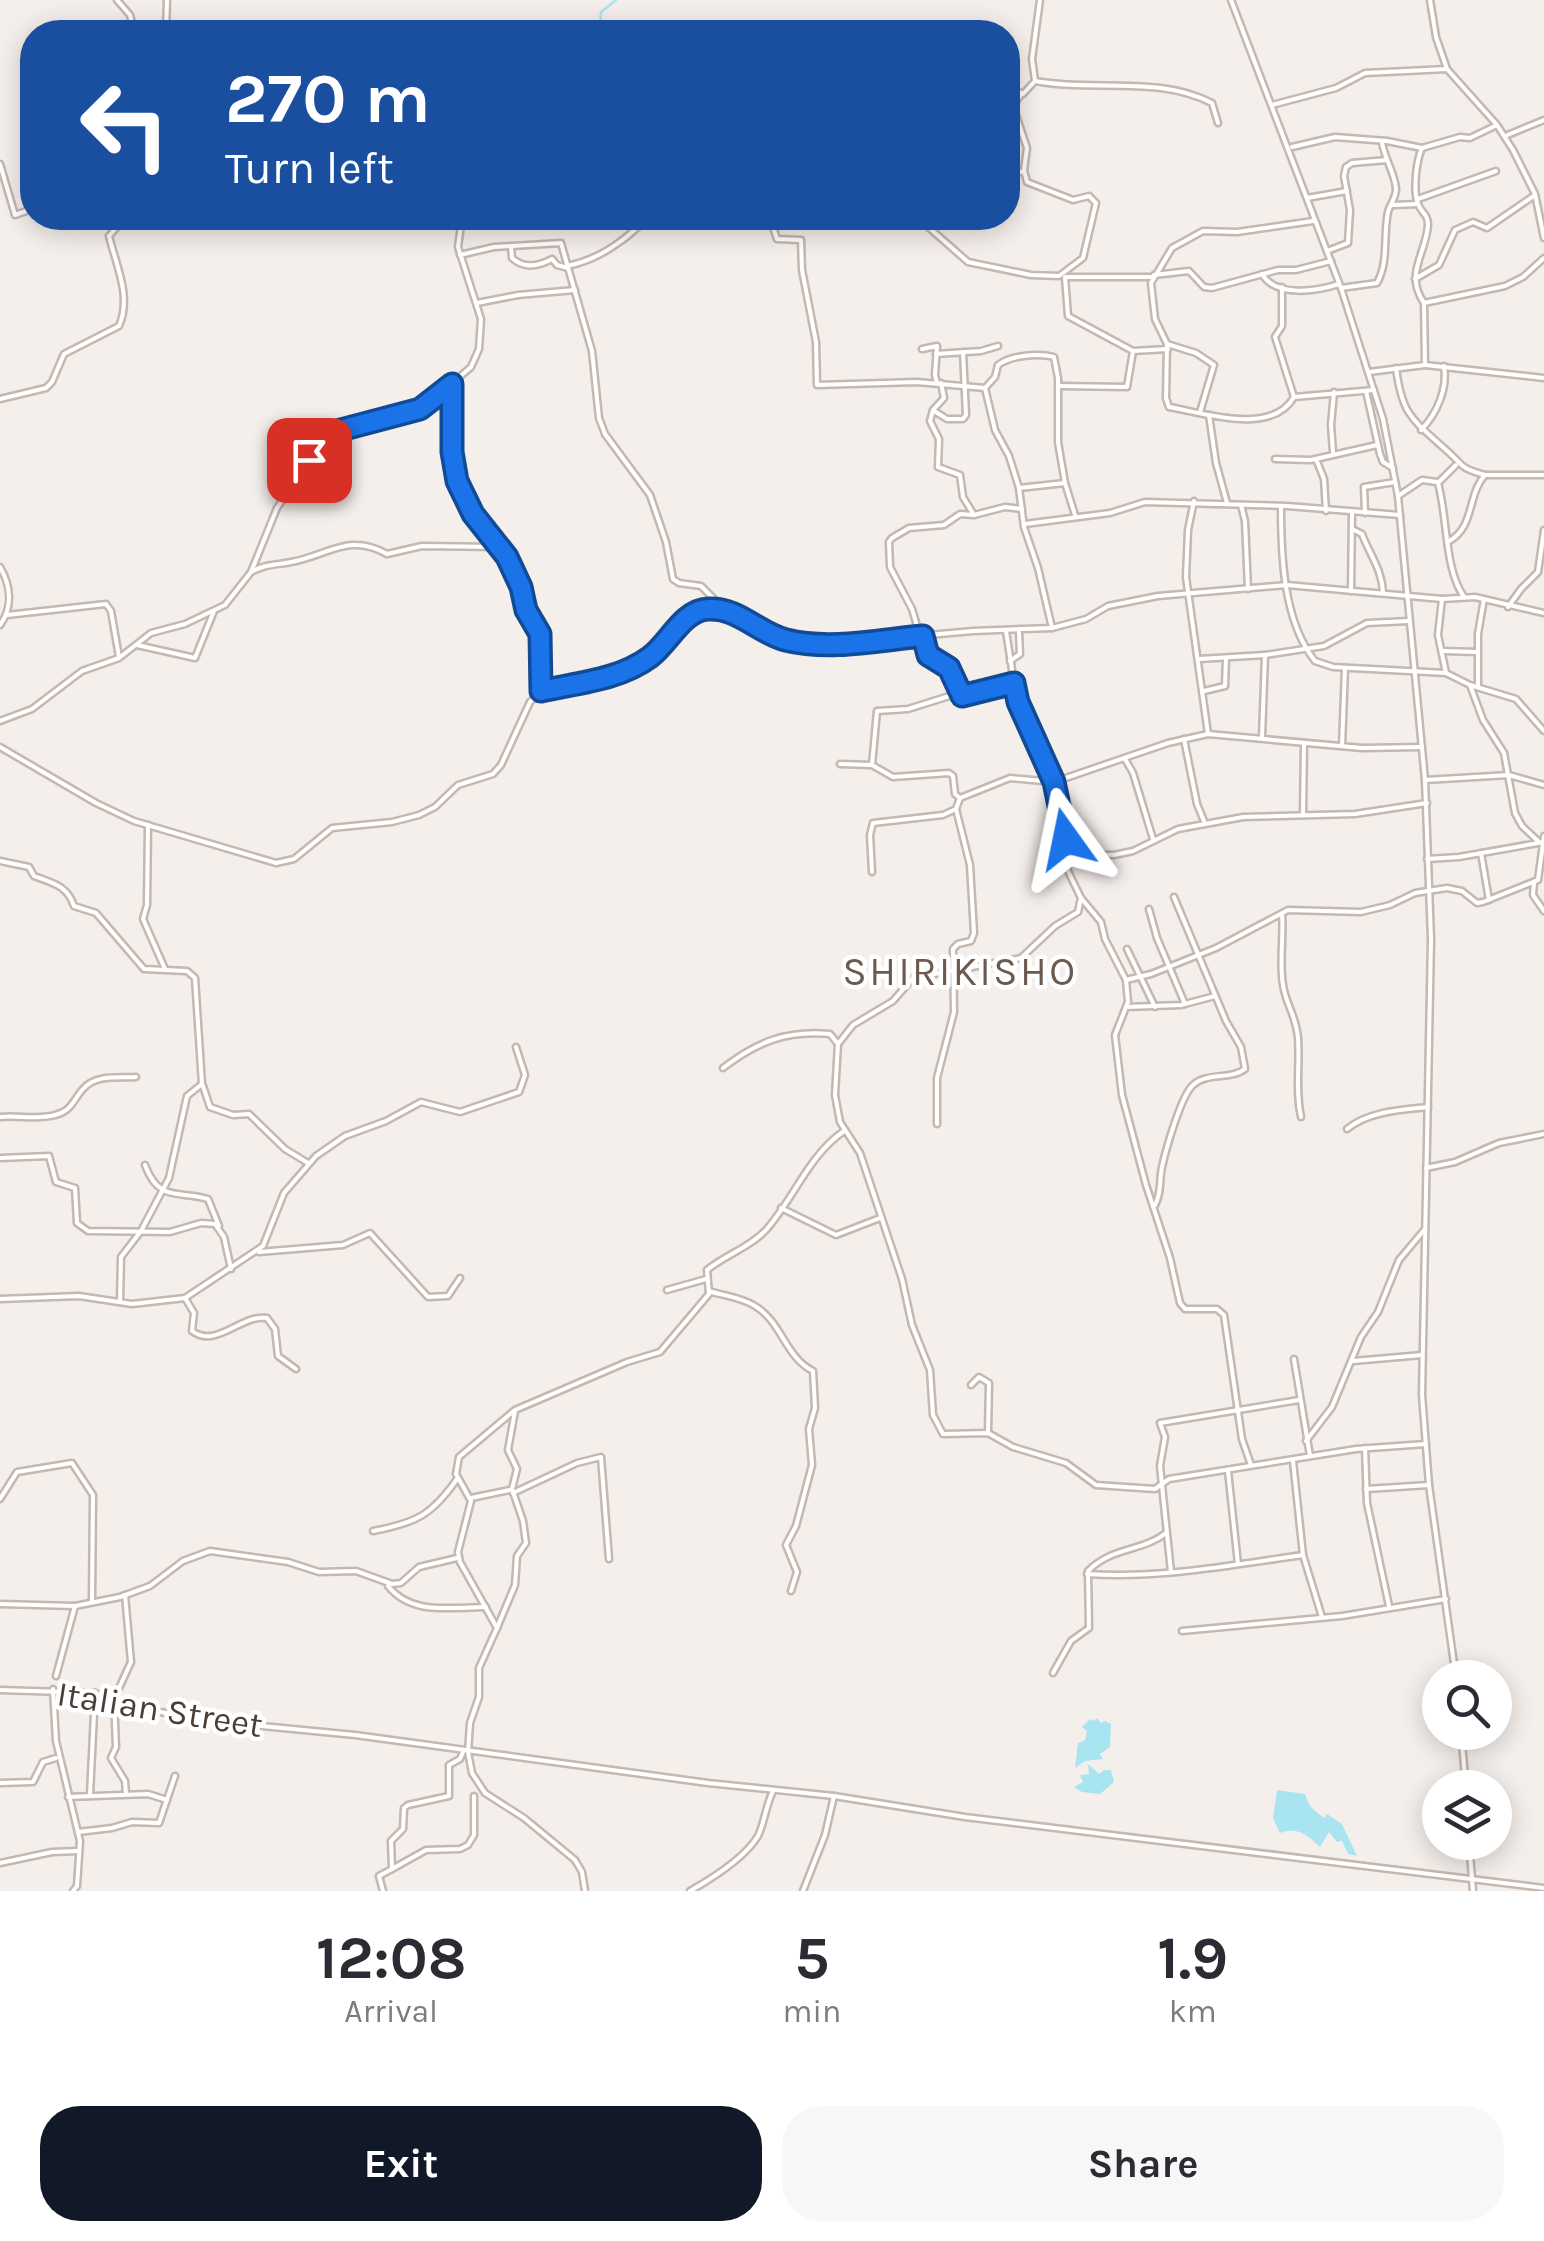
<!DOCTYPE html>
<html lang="en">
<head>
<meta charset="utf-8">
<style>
  body { margin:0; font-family:Karla,sans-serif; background:#f7f7f7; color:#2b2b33; height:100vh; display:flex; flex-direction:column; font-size:38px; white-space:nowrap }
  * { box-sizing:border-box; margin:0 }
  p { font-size:32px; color:#7c7c81 }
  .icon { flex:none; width:55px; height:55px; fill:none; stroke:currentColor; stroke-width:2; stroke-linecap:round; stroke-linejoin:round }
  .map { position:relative; height:1891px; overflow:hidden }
  .panel { display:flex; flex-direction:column; background:#fff; flex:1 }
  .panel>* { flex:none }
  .banner { position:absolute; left:20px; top:20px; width:1000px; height:210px; border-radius:40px; box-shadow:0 5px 25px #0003; background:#1a4fa0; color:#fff; overflow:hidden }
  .controls { position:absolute; left:1422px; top:1660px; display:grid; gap:20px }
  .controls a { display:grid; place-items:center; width:90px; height:90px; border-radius:50%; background:#fff; box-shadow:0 5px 25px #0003; font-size:50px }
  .pin { position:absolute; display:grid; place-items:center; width:85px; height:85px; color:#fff; margin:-42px; border-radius:20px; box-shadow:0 5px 15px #0006 }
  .me { position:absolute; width:110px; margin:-55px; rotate:348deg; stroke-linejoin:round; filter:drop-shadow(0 0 8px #0008) }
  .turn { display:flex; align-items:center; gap:35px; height:210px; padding:0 40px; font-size:45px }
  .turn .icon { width:130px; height:130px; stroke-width:2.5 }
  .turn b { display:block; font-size:70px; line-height:85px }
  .eta { display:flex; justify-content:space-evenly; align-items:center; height:170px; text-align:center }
  .eta b { font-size:60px; font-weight:700; line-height:70px }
  .primary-button { display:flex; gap:20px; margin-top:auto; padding:20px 40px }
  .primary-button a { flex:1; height:115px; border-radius:40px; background:#111827; color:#fff; font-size:40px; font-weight:700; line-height:115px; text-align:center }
  .primary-button a+a { background:#f7f7f7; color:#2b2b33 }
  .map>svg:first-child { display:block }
</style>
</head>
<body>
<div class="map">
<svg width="1544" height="1891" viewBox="0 0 1544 1891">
  <rect width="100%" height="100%" fill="#f5efeb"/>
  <!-- water -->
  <g fill="#a8e5f1">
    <path d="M1097,1718L1101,1723L1105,1721L1111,1724L1110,1747L1100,1754L1103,1759L1085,1761L1075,1768L1078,1743L1085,1740L1087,1731L1082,1727L1090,1719L1095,1721Z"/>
    <path d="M1088,1764L1099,1774L1104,1770H1111L1114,1782L1100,1794L1082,1792L1074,1787L1083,1782L1080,1775L1089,1774Z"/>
    <path d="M1277,1790L1305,1794C1311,1811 1314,1809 1324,1818L1327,1814L1342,1824L1357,1856L1348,1854L1342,1841L1337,1842L1329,1832L1320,1847C1306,1834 1298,1827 1280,1833L1273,1818Z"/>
  </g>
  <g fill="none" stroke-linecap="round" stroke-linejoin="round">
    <!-- stream -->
    <g stroke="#a8e5f1" stroke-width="2.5">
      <path d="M600,32L601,12L616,0"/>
      <path d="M605,32H607"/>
    </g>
    <!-- street casing -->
    <g stroke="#c4b8b0" stroke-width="9">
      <g id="street">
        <path d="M117,0L130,15L134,32"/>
        <path d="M1231,0L1341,288L1383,419L1398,496L1425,780L1431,939L1422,1395L1429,1485L1456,1678"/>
        <path d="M1430,0L1436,37L1447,69"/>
        <path d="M166,32L167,0"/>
        <path d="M1035,81C1093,92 1157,75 1212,103L1218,123"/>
        <path d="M1023,94L1035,81L1032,59L1040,0"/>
        <path d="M1272,105L1336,88L1365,73L1447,69L1497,125L1513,150L1535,194L1544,238"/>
        <path d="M1505,136L1544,120"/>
        <path d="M1292,147L1335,137L1387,141L1422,148L1460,137L1470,138L1497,125"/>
        <path d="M1422,148C1416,161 1413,191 1418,204C1422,214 1428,214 1428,225C1426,254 1404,274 1424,303L1505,286L1523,277L1544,258"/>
        <path d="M0,164L15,215L32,209"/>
        <path d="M1008,170L1022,172"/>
        <path d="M1307,198L1347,191"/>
        <path d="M1418,199L1496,171"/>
        <path d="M1393,205L1418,204"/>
        <path d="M770,218L777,239L801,240L802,270L816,342L817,385L917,382L985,388L995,430L1009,456L1019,488L1024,527L1038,568L1052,628"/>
        <path d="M918,218L968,262L1031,275L1059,276L1083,258L1096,203L1089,196L1073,200L1027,182L1024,170L1027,148L1013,106L1022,93L1008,90"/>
        <path d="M511,247L512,258C524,269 539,266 552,259L557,265L568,268"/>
        <path d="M1327,251L1348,243L1350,210L1344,176L1346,167L1352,163L1387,160"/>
        <path d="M460,255L494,247L561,243L592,351L599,418L605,434L650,495L666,542L673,579L679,583L701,586L723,608"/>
        <path d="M567,266C587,262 605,253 621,241C634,232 639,223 655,218"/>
        <path d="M1262,274C1276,298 1317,291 1339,284"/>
        <path d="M1154,275L1189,271L1204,287L1212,288L1278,270H1296L1331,261"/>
        <path d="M1065,277L1068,316L1133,351L1168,349"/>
        <path d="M1067,277H1152"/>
        <path d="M1415,279L1439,265L1455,230L1473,222L1487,228L1535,195"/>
        <path d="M1341,288L1377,283C1389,262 1383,235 1388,212C1390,204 1396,198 1396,189C1395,173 1384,158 1382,142"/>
        <path d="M477,303L518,295L575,290"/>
        <path d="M1167,344L1166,398L1169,407C1204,413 1272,436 1294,397L1275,337L1282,326V287"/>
        <path d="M922,349L937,346L935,375L937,383"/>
        <path d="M936,354L981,351L998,346"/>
        <path d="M1425,365L1544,378"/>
        <path d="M1396,368C1402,415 1412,419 1445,449C1465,466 1457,467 1485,475"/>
        <path d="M1369,372L1425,365L1424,303"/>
        <path d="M941,383L944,398L933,410L930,421L939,439L938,467L960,475L963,497L974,515"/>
        <path d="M452,385V452L457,481L473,514L512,567L527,610L540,634L541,691"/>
        <path d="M1059,386L1127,387L1133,351"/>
        <path d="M985,388L995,377L998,365C1011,355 1039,353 1054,357L1058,378V442L1065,483"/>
        <path d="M1366,391L1380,454L1383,462L1393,468"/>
        <path d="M1294,397L1374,390"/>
        <path d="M0,399L46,388L52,382L64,354L119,326C132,297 116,265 109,236L125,218"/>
        <path d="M934,411L947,419H963L966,415L963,352"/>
        <path d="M1200,412L1214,365L1196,353L1167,344L1155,319L1151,283L1172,248L1203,231L1237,232L1313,221"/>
        <path d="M1209,415L1216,463L1227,503"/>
        <path d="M1421,430C1437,414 1448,388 1444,366"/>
        <path d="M1333,452L1331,425L1334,392"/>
        <path d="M1275,459L1311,460L1377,445"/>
        <path d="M1316,459L1324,479L1326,511"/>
        <path d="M1456,465L1438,483C1448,519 1444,568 1464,597"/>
        <path d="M1019,488L1065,483L1075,515"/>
        <path d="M1398,496L1422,480L1437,482"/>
        <path d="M1194,501L1188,530L1186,577L1208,734"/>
        <path d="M1241,505L1245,521L1248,589"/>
        <path d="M1281,506C1281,555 1283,621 1315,661L1333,667L1446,673L1470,685L1516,699L1544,731"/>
        <path d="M1365,513L1364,487L1395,482"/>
        <path d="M1025,524L1110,513L1145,502L1287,506L1400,515"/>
        <path d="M1352,529L1362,534C1370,555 1382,570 1383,592"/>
        <path d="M1449,541C1475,527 1467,495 1485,475H1544"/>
        <path d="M0,567C11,586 13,607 0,625"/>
        <path d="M251,572C265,564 276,565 291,562C327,556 349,532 387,554L422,546L498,547"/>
        <path d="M1351,591L1352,513"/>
        <path d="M1442,599L1438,635L1446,673"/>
        <path d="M1508,607L1521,589L1538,572L1544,530"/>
        <path d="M7,615L106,604L111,611L119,657"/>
        <path d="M1006,631L1017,702L1054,782L1066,830L1067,869L1081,898L1078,912L1055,926L1021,958L913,978L893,1001L853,1025L838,1044L835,1095L840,1122L860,1153L902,1279L912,1325L930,1370L933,1415L943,1434L988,1433L1013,1447L1066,1463L1096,1485L1155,1489L1169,1479L1356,1449L1426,1444"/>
        <path d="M920,636L912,609L890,567L889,542L892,538L909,528L944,525L960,514L974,515L1005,507L1022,509"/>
        <path d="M923,636L927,655L949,668L962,696L1013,683"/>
        <path d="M137,645L195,658L214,611"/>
        <path d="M1443,651L1477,652"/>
        <path d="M1265,655L1324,646L1367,623L1409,621"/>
        <path d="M1199,659L1265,655L1262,737"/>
        <path d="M1010,661L1020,654L1019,632"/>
        <path d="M1470,685L1483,720L1504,753L1515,813L1522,826L1538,841"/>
        <path d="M1478,687V634L1484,599"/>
        <path d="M1204,691L1225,686L1226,659"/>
        <path d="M0,721L32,709L82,671L119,658L151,633L185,624L225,605L251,572L277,508L326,437L346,427L426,406L471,367L479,349L481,319L458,247L462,218"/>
        <path d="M1184,739L1197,804L1204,821"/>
        <path d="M1342,746L1345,668"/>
        <path d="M0,747L96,803L134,821L276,863L294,859L332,828L392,822L419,815L435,807L458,785L493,774L501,765L530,702L541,691L596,680L639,663L653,654L690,616L706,609L725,610L784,640L828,644L973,631L1052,628L1086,619L1108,606L1158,596L1287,585L1442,599L1475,597L1544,613"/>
        <path d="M1125,759L1133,773L1153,839"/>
        <path d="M840,764L872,765L893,777L949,773L953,776L955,794L960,798"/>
        <path d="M872,765L877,711L908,709L959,693"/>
        <path d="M1425,780L1509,775L1544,785"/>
        <path d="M1303,813L1304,743"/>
        <path d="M148,825L147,905L143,919L165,969"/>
        <path d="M1481,853L1489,900"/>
        <path d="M1066,854L1114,855L1133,851L1178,829L1243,817L1355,814L1427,803"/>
        <path d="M1427,859L1459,857L1544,842"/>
        <path d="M0,861L29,867L34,876C52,883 67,885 74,906L96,913L144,969L187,971L195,978L202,1084L187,1096L169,1178L141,1231L121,1257L120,1302"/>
        <path d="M872,872L870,835L873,823L943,815L956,809"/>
        <path d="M1534,883L1533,895L1544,911"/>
        <path d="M1081,898L1101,922L1105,939L1126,980L1128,1002L1115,1035L1122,1095L1146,1185L1170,1258L1180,1303L1185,1309H1217L1224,1315L1242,1439L1251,1465"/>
        <path d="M1149,909L1157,938L1185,1004"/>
        <path d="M1282,914C1284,937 1279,961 1283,985C1286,1005 1296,1015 1298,1038C1300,1065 1295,1090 1301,1117"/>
        <path d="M1127,949L1155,1007"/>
        <path d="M1126,980L1151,974L1216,948L1288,910L1361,912L1390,905L1415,893L1447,888L1462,891L1477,903L1483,902L1538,880L1544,836"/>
        <path d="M1126,1007L1181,1005L1215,996"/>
        <path d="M723,1068C757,1042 786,1030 830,1034L838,1044"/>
        <path d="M203,1086L210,1107L233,1115L249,1114L285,1149L308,1163"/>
        <path d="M0,1117C18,1115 39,1120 55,1115C72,1111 73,1100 83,1089C96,1074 118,1078 136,1077"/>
        <path d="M937,1124V1078L954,1012L953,949L958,944L971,941L974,933L970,865L956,809L960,798L1010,778L1054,782L1168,743L1208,734L1362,748L1422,747"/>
        <path d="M1347,1129C1369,1111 1401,1110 1428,1107"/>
        <path d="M0,1158L49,1156L56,1182L75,1188L77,1223L88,1231L170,1232L201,1223L215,1224L224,1237L231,1269"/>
        <path d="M145,1165C159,1203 179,1190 208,1199L219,1226"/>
        <path d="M1426,1168L1455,1162L1499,1143L1544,1134"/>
        <path d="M1155,1205C1162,1192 1159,1181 1162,1167C1166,1149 1181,1096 1193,1085C1207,1072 1231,1080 1245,1069L1241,1047L1226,1021L1174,897"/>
        <path d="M781,1208L836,1235L880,1218"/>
        <path d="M259,1252L343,1245L370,1233L428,1297L448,1296L460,1278"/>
        <path d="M667,1290L706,1279"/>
        <path d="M709,1291C724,1296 741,1297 755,1306C782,1322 785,1357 813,1371L815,1408L809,1429L812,1465L796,1526L786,1545L797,1572L791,1591"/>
        <path d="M185,1298L194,1313L192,1331C217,1349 241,1314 267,1318L275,1329L278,1356L296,1369"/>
        <path d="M0,1299L79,1296L132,1304L185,1298L263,1246L284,1193L316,1156L345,1136L386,1121L421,1102L460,1112L519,1092L525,1075L516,1047"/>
        <path d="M1294,1359L1310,1456"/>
        <path d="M1353,1361L1422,1355"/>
        <path d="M971,1385L979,1377L989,1383L988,1433"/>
        <path d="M1306,1441L1332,1407L1361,1337L1378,1312L1399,1260L1425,1229"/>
        <path d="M1365,1448L1367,1503L1389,1606"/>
        <path d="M1293,1461L1303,1555L1322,1617"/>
        <path d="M1228,1471L1238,1564"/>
        <path d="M1366,1489L1429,1485"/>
        <path d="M513,1493L577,1463L601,1457L609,1559"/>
        <path d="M471,1498L510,1490"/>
        <path d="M0,1499L17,1472L72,1463L93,1495L92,1602"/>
        <path d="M373,1531C416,1523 432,1515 457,1479"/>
        <path d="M1171,1572L1160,1466L1165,1437L1160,1423L1299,1400"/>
        <path d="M1087,1574C1159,1579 1232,1565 1303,1555"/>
        <path d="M388,1586C412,1616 451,1607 486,1607"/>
        <path d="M125,1595L131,1662L114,1699L116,1747L111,1758L125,1781L126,1794"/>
        <path d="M0,1604L75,1606L120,1597L150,1586L183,1561L210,1551L288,1562L319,1572L356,1571L392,1584L401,1583L419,1567L457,1558"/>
        <path d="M497,1628L515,1585L517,1556L526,1543L523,1521L512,1489L517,1469L508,1450L515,1411"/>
        <path d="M1182,1631L1342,1616L1446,1599"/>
        <path d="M1053,1673L1071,1641L1089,1628L1088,1571C1113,1546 1142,1552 1166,1533"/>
        <path d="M56,1676L75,1606"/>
        <path d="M53,1689L56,1741L80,1841L77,1886L73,1891"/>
        <path d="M0,1690L95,1693L134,1708L231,1723L355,1735L708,1783L834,1796L965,1817L1544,1888"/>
        <path d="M1461,1732L1466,1788"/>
        <path d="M0,1783L33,1782L43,1762L56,1758"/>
        <path d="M90,1795L95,1693"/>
        <path d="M68,1797L148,1794L167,1800"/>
        <path d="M78,1832L112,1828L132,1822L159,1823L175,1776"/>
        <path d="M1469,1842L1473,1891"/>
        <path d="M0,1863L52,1852L79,1851"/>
        <path d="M392,1869L426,1850L460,1849L468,1845L474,1835V1796"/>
        <path d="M383,1891L379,1876L392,1869L391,1841L403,1829L404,1808L408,1805L449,1796V1765L460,1759L463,1752"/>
        <path d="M585,1891L582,1872L575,1860L524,1818L485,1793L472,1773L468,1752L470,1723L479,1697V1668L497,1628L460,1562L458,1552L471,1501L456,1474L459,1457L515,1410L627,1362L660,1352L709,1294L707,1270C725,1255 749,1248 766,1230C795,1197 808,1156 844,1131"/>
        <path d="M690,1891C711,1879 745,1858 758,1836C764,1824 766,1805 773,1791"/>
        <path d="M803,1891L825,1835L834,1796"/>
      </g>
    </g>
    <!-- street -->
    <use href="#street" stroke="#fff" stroke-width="4"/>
  </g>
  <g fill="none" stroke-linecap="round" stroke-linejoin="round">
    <!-- route casing -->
    <g stroke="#114b97" stroke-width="25">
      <path id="route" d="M309,460L333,432L420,409L452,384V452L457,481L473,514L507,557L521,587L526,610L540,634L541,691C577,683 619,680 650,657C669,643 683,610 708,609C738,607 758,633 786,640C830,651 879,640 923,636L928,655L949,668L962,696L1014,683L1018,702L1054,782L1066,839"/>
    </g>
    <!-- route -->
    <use href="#route" stroke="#1a73e8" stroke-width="18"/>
  </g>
  <g text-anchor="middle" stroke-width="9" stroke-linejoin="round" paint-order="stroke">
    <!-- street labels -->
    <g font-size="35" fill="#4a3f38" stroke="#fff">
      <text transform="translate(160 1709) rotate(9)" y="12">Italian Street</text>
    </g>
    <!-- quarter labels -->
    <g font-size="40" letter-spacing="2.5" fill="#6c5a4f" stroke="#fff">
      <text x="960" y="985">SHIRIKISHO</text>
    </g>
  </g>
</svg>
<div class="controls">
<a><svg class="icon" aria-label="search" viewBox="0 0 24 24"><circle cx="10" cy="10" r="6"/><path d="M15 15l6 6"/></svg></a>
<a><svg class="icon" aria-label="layers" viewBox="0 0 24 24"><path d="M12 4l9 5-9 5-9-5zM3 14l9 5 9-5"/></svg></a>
</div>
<div class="pin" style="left:309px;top:460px;background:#d93025"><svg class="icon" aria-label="arrive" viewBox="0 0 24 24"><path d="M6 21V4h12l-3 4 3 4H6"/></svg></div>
<svg class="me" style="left:1066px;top:839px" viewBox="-20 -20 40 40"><path d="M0-17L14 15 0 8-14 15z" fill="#1a73e8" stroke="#fff" stroke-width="4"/></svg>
<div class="banner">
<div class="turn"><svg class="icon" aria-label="left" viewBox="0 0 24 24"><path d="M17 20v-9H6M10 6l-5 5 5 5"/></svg><div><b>270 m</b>Turn left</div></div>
</div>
</div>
<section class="panel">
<div class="eta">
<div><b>12:08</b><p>Arrival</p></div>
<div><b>5</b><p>min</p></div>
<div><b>1.9</b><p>km</p></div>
</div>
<div class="primary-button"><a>Exit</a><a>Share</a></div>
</section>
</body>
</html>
